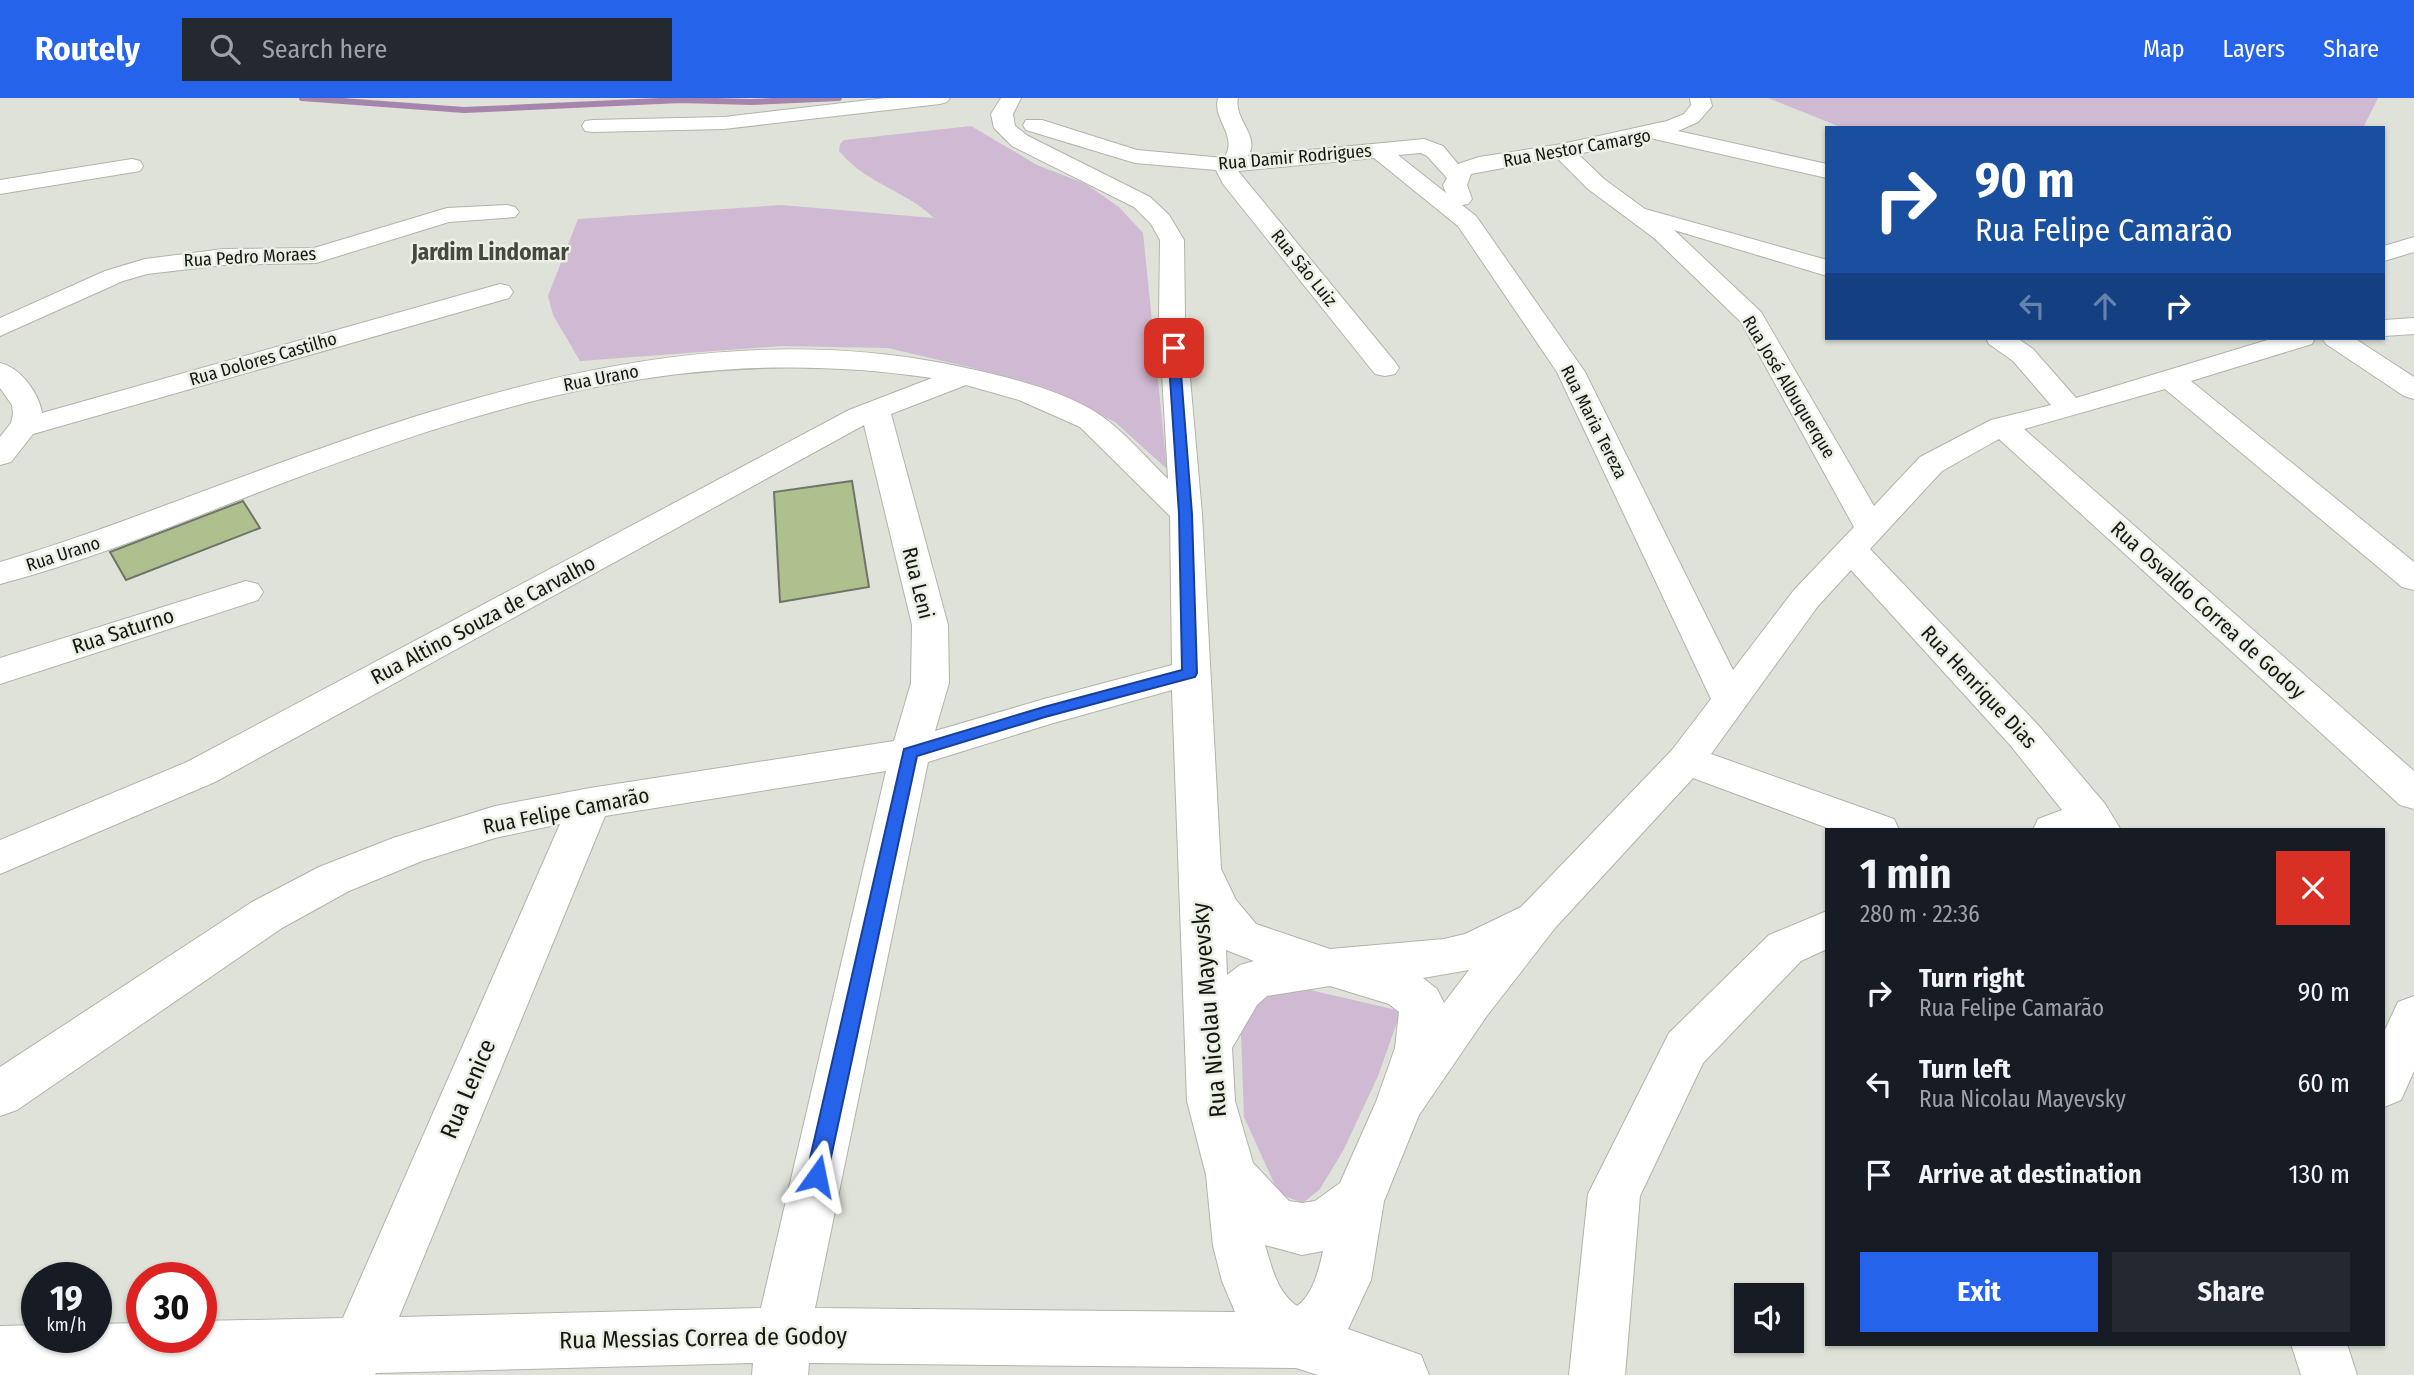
<!DOCTYPE html>
<html lang="en">
<head>
<meta charset="utf-8">
<style>
  body { margin:0; font-family:"Fira Sans Condensed",sans-serif; background:#242831; color:#f1f3f6; height:100vh; display:flex; flex-direction:column; font-size:26px; white-space:nowrap }
  * { box-sizing:border-box; margin:0 }
  p { font-size:23px; color:#9ea1a6 }
  .icon { flex:none; width:38px; height:38px; fill:none; stroke:currentColor; stroke-width:2; stroke-linecap:round; stroke-linejoin:round }
  .map { position:relative; flex:1; overflow:hidden }
  .drawer { position:absolute; left:1825px; top:730px; width:560px; height:518px; display:flex; flex-direction:column; background:#171b24; border-radius:0px; box-shadow:0 2px 5px #0004 }
  .drawer>* { flex:none }
  .top-card { position:absolute; left:1825px; top:28px; width:560px; height:214px; border-radius:0px; box-shadow:0 2px 5px #0004; background:#1a4fa0; color:#fff; overflow:hidden }
  .buttons { position:absolute; left:1734px; top:1185px; display:grid; gap:14px }
  .buttons a { display:grid; place-items:center; width:70px; height:70px; border-radius:0px; background:#171b24; box-shadow:0 2px 5px #0004; font-size:35px }
  .speed { position:absolute; left:21px; top:1164px; display:flex; gap:14px; font-size:35px; font-weight:700; text-align:center }
  .speed>* { display:grid; place-content:center; width:91px; height:91px; border-radius:50%; background:#171b24; box-shadow:0 2px 5px #0004; line-height:1 }
  .speed small { font-size:18px; font-weight:400 }
  .speed .limit { border:10px solid #d22; background:#fff; color:#111 }
  .pin { position:absolute; display:grid; place-items:center; width:60px; height:60px; color:#fff; margin:-30px; border-radius:14px; box-shadow:0 4px 10px #0006 }
  .me { position:absolute; width:77px; margin:-38px; rotate:12deg; stroke-linejoin:round; filter:drop-shadow(0 0 5px #0008) }
  .turn { display:flex; align-items:center; gap:24px; height:147px; padding:0 35px; font-size:32px }
  .turn .icon { width:91px; height:91px; stroke-width:2.5 }
  .turn b { display:block; font-size:49px; line-height:60px }
  .lanes { display:flex; align-items:center; height:66px; padding:0 35px; background:#0003; justify-content:center; gap:35px; direction:ltr }
  .lanes .off { opacity:.35 }
  .round { display:grid; place-items:center; flex:none; width:74px; height:74px; border-radius:0px; background:#242831 }
  .summary { display:flex; align-items:center; justify-content:space-between; height:119px; padding:0 35px }
  h1 { font-size:42px; font-weight:700; line-height:52px }
  .action { display:flex; gap:14px; margin-top:auto; padding:14px 35px }
  .action a { flex:1; height:80px; border-radius:0px; background:#2563eb; color:#fff; font-size:28px; font-weight:700; line-height:80px; text-align:center }
  .action a+a { background:#242831; color:#f1f3f6 }
  ul { padding:0; list-style:none }
  li { display:flex; align-items:center; gap:21px; height:91px; padding:0 35px }
  li div { flex:1 }
  li b { display:block; font-size:26px }
  li em { font-style:normal }
  header { display:flex; align-items:center; gap:42px; box-sizing:border-box; height:98px; padding:0 35px; background:#2563eb; color:#fff }
  header strong { font-size:33px }
  nav { display:flex; gap:38px; margin-inline-start:auto; font-size:24px }
  .search { width:490px; height:63px; background:#242831; display:flex; align-items:center; gap:18px; box-sizing:border-box; padding:0 24px; border-radius:0px; color:#9ea1a6; font-size:26px }
  .map>svg:first-child { display:block }
</style>
</head>
<body>
<header>
<strong>Routely</strong>
<div class="search"><svg class="icon" aria-label="search" viewBox="0 0 24 24"><circle cx="10" cy="10" r="6"/><path d="M15 15l6 6"/></svg>Search here</div>
<nav><a>Map</a><a>Layers</a><a>Share</a></nav>
</header>
<div class="map">
<svg width="2414" height="1277" viewBox="0 0 2414 1277">
  <rect width="100%" height="100%" fill="#dee2d8"/>
  <!-- green -->
  <g fill="#d0b9d3">
    <path d="M1768,0H2378L2363,30H1843Z"/>
    <path d="M971,28L1037,67L1086,86L1119,109L1143,135L1167,371L1115,324L1056,295L973,270L888,250L782,248L580,263L553,217L548,198L578,121L781,107L934,120C905,92 868,87 839,53L840,46L844,42Z"/>
    <path d="M1288,887L1401,913L1378,978L1344,1051L1320,1091L1303,1105L1279,1096L1244,1019L1241,935L1257,901Z"/>
  </g>
  <g fill="none" stroke-linecap="round" stroke-linejoin="round">
    <!-- stream -->
    <path stroke="#a784ab" stroke-width="6" d="M302,0L464,12L681,2L751,4L839,0"/>
  </g>
  <!-- building -->
  <g fill="#aec08e" stroke="#70746b" stroke-width="2">
    <path d="M852,383L869,489L780,504L774,394Z"/>
    <path d="M243,403L260,430L126,482L110,454Z"/>
  </g>
  <g fill="none" stroke-linecap="round" stroke-linejoin="round">
    <!-- minor casing -->
    <g stroke="#b0b4aa" stroke-width="2">
      <g id="minor">
        <path d="M886,0H950L947,4L940,6L724,31L593,34L585,33L582,28L585,23L593,22L724,19Z"/>
        <path d="M1001,0H1021L1013,16L1015,28L1028,38L1150,99L1169,117L1184,142L1185,223L1202,416L1221,771L1236,802L1256,826L1330,851L1444,841L1465,836L1521,809L1672,652L1711,601L1557,274L1458,128L1374,60L1238,73L1395,264L1399,270L1395,276L1385,278L1375,276L1223,86L1216,72L1135,65L1026,32L1023,27L1026,22H1042L1137,52L1224,60C1239,38 1212,22 1218,0H1238C1233,21 1261,38 1248,58L1424,41L1443,48L1458,66L1479,59L1562,46L1667,23L1684,16L1691,7L1690,0H1710L1712,8L1698,24L1678,33L1827,66V80L1650,40L1578,56L1604,81L1645,111L1827,162V178L1674,132L1761,214L1874,408L1920,359L1991,322L2051,307L2013,263L1989,246L1986,240H2017L2033,251L2076,300L2274,240H2315L2312,246L2191,283L2414,464V492L2402,489L2165,291L2024,331L2414,673V711L2400,707L1999,341L1942,373L1870,451L2039,628L2105,706L2121,732H2033L2038,721L2062,712L2011,648L1851,472L1818,508L1711,656L1894,721L1899,732H1833L1693,680L1555,830L1486,919L1419,1017L1384,1103L1371,1182L1348,1231L1421,1257L1429,1277H1318L1296,1270L809,1265L808,1277H752L753,1265L376,1275L375,1277H0V1228L37,1227V1239H96V1226L142,1225V1239H201V1223L343,1220L560,726L495,740L422,763L349,793L282,830L17,1012L0,1018V969L252,804L319,769L393,740L495,708L590,690L894,643L911,585L912,527L864,327L215,684L0,776V742L187,664L849,312L932,280C696,245 506,301 288,383C193,419 99,460 0,486V464C92,437 180,401 269,369C484,290 711,221 942,265C988,274 1061,290 1100,317C1124,333 1147,361 1168,381L1159,223L1160,142L1151,126L1134,109L1012,48L994,30L991,16ZM1421,55L1427,58L1447,80L1443,87L1446,95L1398,57ZM1557,60L1588,91L1654,140L1741,224L1854,429L1794,492L1733,572L1585,274L1476,118L1462,107L1468,106L1472,101L1467,87L1471,76ZM966,287L1019,302L1080,329L1170,418L1172,567L1044,601L935,633L949,585L948,527L891,316ZM1172,592L1187,1003L1206,1077L1213,1148L1222,1183L1235,1214L815,1210L928,664L1050,626ZM886,673L761,1210L399,1219L605,718ZM1226,852L1254,863L1240,867L1227,877ZM1469,872L1444,905L1437,891L1423,880ZM1330,888L1389,906L1399,914L1395,950L1376,1004L1340,1085L1315,1103L1302,1105L1289,1103L1253,1065L1235,1003L1232,950L1257,907L1267,898ZM1265,1147L1302,1157L1323,1153C1319,1171 1313,1197 1297,1208C1277,1194 1272,1170 1265,1147Z"/>
        <path d="M132,61L140,63L143,68L140,73L0,96V82Z"/>
        <path d="M507,107L515,109L519,114L515,119L449,124L316,165L224,167L147,176L123,183L0,238V220L105,173L145,161L224,151L314,150L447,110Z"/>
        <path d="M2414,139V154L2384,163V148Z"/>
        <path d="M500,186L509,188L513,194L509,200L33,336L11,364L0,367V339L11,325L13,316L12,307L0,290V265C20,269 39,295 42,315Z"/>
        <path d="M2414,220V236L2384,238V222Z"/>
        <path d="M2322,240H2354L2414,279V301L2404,298L2326,246Z"/>
        <path d="M246,483L258,486L263,494L258,502L0,586V560Z"/>
        <path d="M1827,813V851L1801,863L1703,965L1640,1098L1625,1277H1569L1588,1096L1669,935L1769,837Z"/>
        <path d="M2414,898V973L2401,1002L2384,1009V934L2398,904Z"/>
        <path d="M2291,1246H2347L2357,1277H2301Z"/>
      </g>
    </g>
    <!-- minor -->
    <use href="#minor" fill="#fff" fill-rule="evenodd"/>
  </g>
  <!-- route -->
  <path fill="#2563eb" stroke="#184099" stroke-width="2" d="M1174,247L1179,250L1192,416L1197,575L1195,579L1045,619L917,658L827,1078L824,1085L817,1088L809,1085L806,1078L904,651L1044,609L1182,572L1179,416L1168,250Z"/>
  <g text-anchor="middle" stroke-width="5" stroke-linejoin="round" paint-order="stroke">
    <!-- far-street labels -->
    <g font-size="18" fill="#171814" stroke="#ebf0e5">
      <text transform="translate(1577 50) rotate(-10)" y="6">Rua Nestor Camargo</text>
      <text transform="translate(1295 59) rotate(-5)" y="6">Rua Damir Rodrigues</text>
      <text transform="translate(250 159) rotate(-3)" y="6">Rua Pedro Moraes</text>
      <text transform="translate(1304 170) rotate(51)" y="6">Rua São Luiz</text>
      <text transform="translate(263 261) rotate(-16)" y="6">Rua Dolores Castilho</text>
      <text transform="translate(601 280) rotate(-11)" y="6">Rua Urano</text>
      <text transform="translate(1789 289) rotate(59)" y="6">Rua José Albuquerque</text>
      <text transform="translate(1594 324) rotate(63)" y="6">Rua Maria Tereza</text>
      <text transform="translate(63 456) rotate(-18)" y="6">Rua Urano</text>
    </g>
    <!-- street labels -->
    <g font-size="21" fill="#171814" stroke="#ebf0e5">
      <text transform="translate(918 485) rotate(76)" y="7">Rua Leni</text>
      <text transform="translate(2208 512) rotate(42)" y="7">Rua Osvaldo Correa de Godoy</text>
      <text transform="translate(483 522) rotate(-28)" y="7">Rua Altino Souza de Carvalho</text>
      <text transform="translate(123 533) rotate(-18)" y="7">Rua Saturno</text>
      <text transform="translate(1979 589) rotate(47)" y="7">Rua Henrique Dias</text>
      <text transform="translate(566 713) rotate(-11)" y="7">Rua Felipe Camarão</text>
    </g>
    <!-- far-district labels -->
    <g font-size="23" font-weight="bold" fill="#45483f" stroke="#ebf0e5">
      <text x="490" y="162">Jardim Lindomar</text>
    </g>
    <!-- near-street labels -->
    <g font-size="24" fill="#171814" stroke="#ebf0e5">
      <text transform="translate(1209 912) rotate(-95)" y="8">Rua Nicolau Mayevsky</text>
      <text transform="translate(468 991) rotate(-67)" y="8">Rua Lenice</text>
      <text transform="translate(703 1240) rotate(-1)" y="8">Rua Messias Correa de Godoy</text>
    </g>
  </g>
</svg>
<div class="buttons">
<a><svg class="icon" aria-label="sound" viewBox="0 0 24 24"><path d="M4 9h4l5-4v14l-5-4H4zM17 9q2 3 0 6"/></svg></a>
</div>
<div class="speed"><div>19<small>km/h</small></div><div class="limit">30</div></div>
<div class="pin" style="left:1174px;top:250px;background:#d93025"><svg class="icon" aria-label="arrive" viewBox="0 0 24 24"><path d="M6 21V4h12l-3 4 3 4H6"/></svg></div>
<svg class="me" style="left:817px;top:1078px" viewBox="-20 -20 40 40"><path d="M0-17L14 15 0 8-14 15z" fill="#2563eb" stroke="#fff" stroke-width="4"/></svg>
<div class="top-card">
<div class="turn"><svg class="icon" aria-label="right" viewBox="0 0 24 24"><path d="M7 20v-9h11M14 6l5 5-5 5"/></svg><div><b>90 m</b>Rua Felipe Camarão</div></div>
<div class="lanes"><svg class="icon off" aria-label="left" viewBox="0 0 24 24"><path d="M17 20v-9H6M10 6l-5 5 5 5"/></svg><svg class="icon off" aria-label="ahead" viewBox="0 0 24 24"><path d="M12 20V5M6 11l6-6 6 6"/></svg><svg class="icon" aria-label="right" viewBox="0 0 24 24"><path d="M7 20v-9h11M14 6l5 5-5 5"/></svg></div>
</div>
<section class="drawer">
<div class="summary"><div><h1>1 min</h1><p>280 m · 22:36</p></div><a class="round" style="background:#d93025;color:#fff"><svg class="icon" aria-label="close" viewBox="0 0 24 24"><path d="M6 6l12 12M18 6L6 18"/></svg></a></div>
<ul>
<li><svg class="icon" aria-label="right" viewBox="0 0 24 24"><path d="M7 20v-9h11M14 6l5 5-5 5"/></svg><div><b>Turn right</b><p>Rua Felipe Camarão</p></div><em>90 m</em></li>
<li><svg class="icon" aria-label="left" viewBox="0 0 24 24"><path d="M17 20v-9H6M10 6l-5 5 5 5"/></svg><div><b>Turn left</b><p>Rua Nicolau Mayevsky</p></div><em>60 m</em></li>
<li><svg class="icon" aria-label="arrive" viewBox="0 0 24 24"><path d="M6 21V4h12l-3 4 3 4H6"/></svg><div><b>Arrive at destination</b></div><em>130 m</em></li>
</ul>
<div class="action"><a>Exit</a><a>Share</a></div>
</section>
</div>
</body>
</html>
